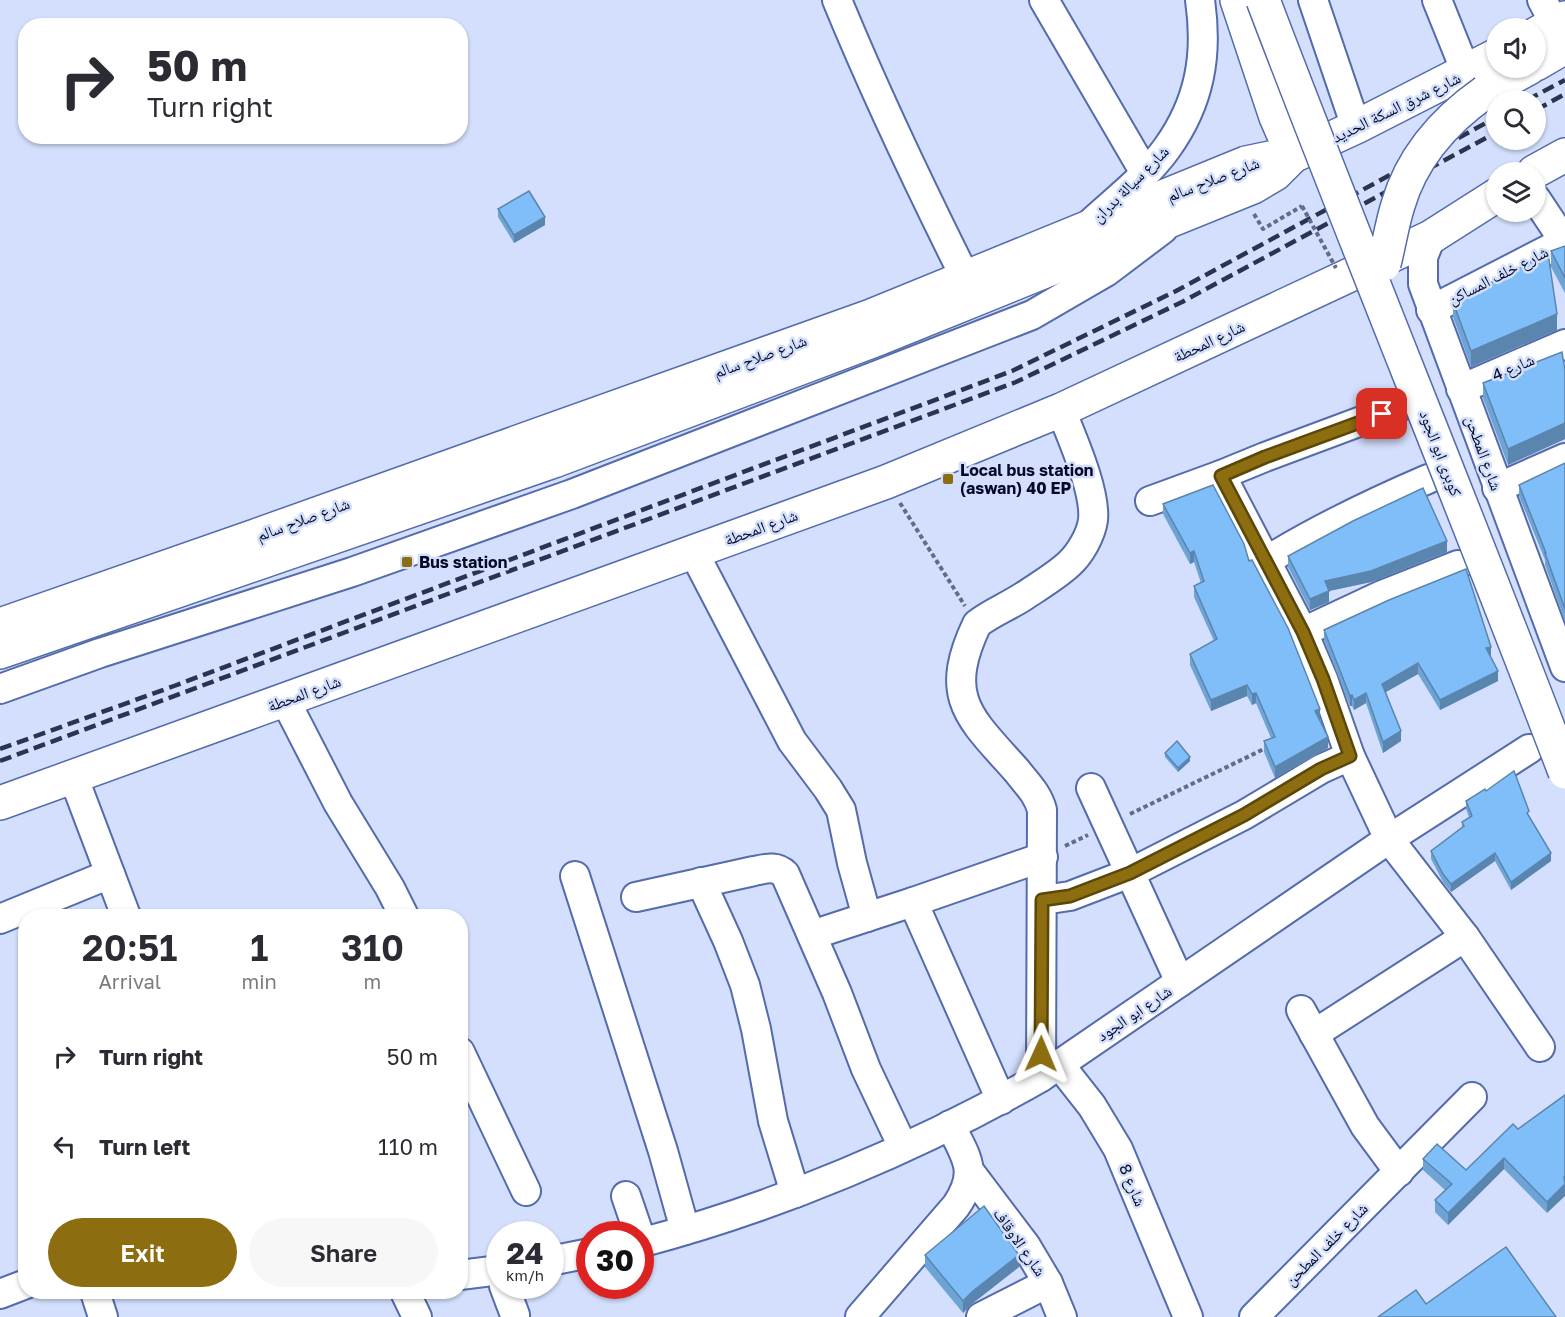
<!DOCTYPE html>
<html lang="en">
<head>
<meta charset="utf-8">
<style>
  body { margin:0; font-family:"Golos Text","Noto Naskh Arabic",sans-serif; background:#f7f7f7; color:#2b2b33; height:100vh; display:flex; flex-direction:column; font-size:22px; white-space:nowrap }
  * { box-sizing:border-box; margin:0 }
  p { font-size:20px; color:#7c7c81 }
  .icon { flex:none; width:33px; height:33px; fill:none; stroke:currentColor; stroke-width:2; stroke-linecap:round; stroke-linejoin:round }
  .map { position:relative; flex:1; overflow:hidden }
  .side { position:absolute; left:18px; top:909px; width:450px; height:390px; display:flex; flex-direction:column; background:#fff; border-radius:24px; box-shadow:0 2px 4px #0004 }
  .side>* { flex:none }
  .guide { position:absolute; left:18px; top:18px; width:450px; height:126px; border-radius:24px; box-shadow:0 2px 4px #0004; background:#fff; color:#2b2b33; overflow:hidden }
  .tools { position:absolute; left:1486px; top:18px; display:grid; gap:12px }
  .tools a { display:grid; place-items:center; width:60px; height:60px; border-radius:50%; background:#fff; box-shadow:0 2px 4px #0004; font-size:30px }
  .speed { position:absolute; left:486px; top:1221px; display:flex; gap:12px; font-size:30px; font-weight:700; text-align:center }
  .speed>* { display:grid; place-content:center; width:78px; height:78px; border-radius:50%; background:#fff; box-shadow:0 2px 4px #0004; line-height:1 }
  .speed small { font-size:15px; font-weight:400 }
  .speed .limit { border:9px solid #d22; background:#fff; color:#111 }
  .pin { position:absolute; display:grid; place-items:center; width:51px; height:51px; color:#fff; margin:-26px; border-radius:12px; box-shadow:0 3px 9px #0006 }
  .me { position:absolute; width:66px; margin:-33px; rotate:1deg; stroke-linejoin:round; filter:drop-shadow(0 0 4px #0008) }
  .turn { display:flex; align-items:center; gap:21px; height:126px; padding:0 30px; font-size:27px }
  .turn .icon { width:78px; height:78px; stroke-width:2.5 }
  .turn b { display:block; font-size:42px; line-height:51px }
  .eta { display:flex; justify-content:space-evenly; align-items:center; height:102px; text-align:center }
  .eta b { font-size:36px; font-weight:600; line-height:42px }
  .action { display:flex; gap:12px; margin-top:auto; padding:12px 30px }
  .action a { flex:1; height:69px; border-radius:36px; background:#8c6d0f; color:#fff; font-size:24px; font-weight:600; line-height:69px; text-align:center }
  .action a+a { background:#f7f7f7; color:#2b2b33 }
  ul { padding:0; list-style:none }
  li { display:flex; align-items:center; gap:18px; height:90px; padding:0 30px }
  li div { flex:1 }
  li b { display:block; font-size:22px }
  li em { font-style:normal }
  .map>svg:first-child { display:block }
</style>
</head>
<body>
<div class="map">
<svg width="1565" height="1317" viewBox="0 0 1565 1317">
  <rect width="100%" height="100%" fill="#d3dffc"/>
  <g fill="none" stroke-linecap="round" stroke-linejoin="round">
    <!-- minor casing -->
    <g stroke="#546bac" stroke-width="32">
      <g id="minor">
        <path d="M837,0C876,95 920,187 966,279"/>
        <path d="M1044,0L1145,173"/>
        <path d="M1313,0L1356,127"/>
        <path d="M1437,0L1466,72"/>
        <path d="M1542,0L1555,24"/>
        <path d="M1536,199L1564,241"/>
        <path d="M1092,222C1117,199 1147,176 1167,148C1200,102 1208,55 1200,0"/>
        <path d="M1431,237L1423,257V284L1565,667"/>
        <path d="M1431,310L1565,241"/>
        <path d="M1461,389L1565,344"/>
        <path d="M1221,475L1303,632L1323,679L1350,756L1389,839L1465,937L1540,1047"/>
        <path d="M1497,488L1565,458"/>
        <path d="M1150,501L1221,475L1265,457L1399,407"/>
        <path d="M693,551L792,741L828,789L841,810L852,863L867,917L913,902L1001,1100"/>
        <path d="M1266,561C1318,529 1372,503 1428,479"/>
        <path d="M1303,632L1382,595L1458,565"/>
        <path d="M0,689L100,653L352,572L572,494L1032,315L1106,272L1163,229"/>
        <path d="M285,700L338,803L390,888L404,916"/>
        <path d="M73,776L126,916"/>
        <path d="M1091,788L1180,982"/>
        <path d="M575,876L663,1151L685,1230"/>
        <path d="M701,882L728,941L745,985L756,1029L773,1121L795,1193"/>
        <path d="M636,897L754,871C765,869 776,865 785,874L837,993L866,1069L903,1147"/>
        <path d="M1043,900L1070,896L1130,873L1244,815L1321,769L1350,756"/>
        <path d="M913,902L1043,857"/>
        <path d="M0,919L110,874"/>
        <path d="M812,935L867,917"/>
        <path d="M1301,1010L1365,1126L1399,1172"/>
        <path d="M1314,1034L1465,937"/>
        <path d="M460,1052L526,1191"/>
        <path d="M1059,1064L1092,1106L1118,1149L1188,1317"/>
        <path d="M1041,1077L1042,810C1038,794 1027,784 1017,771C969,717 942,698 977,624C991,613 1009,606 1024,596C1039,586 1056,576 1069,564C1080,554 1091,535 1093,520C1096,491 1072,438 1061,410"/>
        <path d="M970,1172L1026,1246L1048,1283L1062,1317"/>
        <path d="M626,1196L639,1234"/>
        <path d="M640,1243C777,1207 919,1147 1041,1077L1389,839L1529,749"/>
        <path d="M550,1261L590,1253"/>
        <path d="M460,1275L500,1270"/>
        <path d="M504,1286L515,1315"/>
        <path d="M95,1292L103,1317"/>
        <path d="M405,1292L417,1317"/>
        <path d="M0,1294L26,1284"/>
        <path d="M860,1317L956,1206C979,1172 967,1158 950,1125"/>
        <path d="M981,1317L1048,1283"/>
        <path d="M1254,1317L1472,1097"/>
      </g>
    </g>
    <!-- major casing -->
    <g stroke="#546bac" stroke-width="36">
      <g id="major">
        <path d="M1237,0L1276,117L1293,156"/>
        <path d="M1536,34L1565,18"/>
        <path d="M1536,64L1565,47"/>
        <path d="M1485,92L1529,68"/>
        <path d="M1534,172L1565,155"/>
        <path d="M0,625L255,536L871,316L1246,163L1270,158L1293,156"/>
        <path d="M0,652L554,461L880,338L1253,187L1275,174L1293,156L1356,127L1497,55"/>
        <path d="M0,803L886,482L1061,410L1431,237L1497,195"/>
      </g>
    </g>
    <!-- path -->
    <g stroke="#636c87" stroke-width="4" stroke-dasharray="4.5 3" stroke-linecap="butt">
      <path d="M1254,214L1263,229L1302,206"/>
      <path d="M900,503L965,606"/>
      <path d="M1130,814L1266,748"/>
      <path d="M1065,846L1088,835"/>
    </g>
    <!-- minor -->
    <use href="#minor" stroke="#fff" stroke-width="28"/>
    <!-- major -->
    <use href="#major" stroke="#fff" stroke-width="33"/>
    <!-- rail -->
    <g stroke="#2c344d" stroke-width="4.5" stroke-dasharray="12 6" stroke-linecap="butt">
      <path d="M1527,100L1565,80"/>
      <path d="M1536,110L1565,94"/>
      <path d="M0,749L174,686L1012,371L1176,291L1497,117"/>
      <path d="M0,761L1016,382L1182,302L1497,132"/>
    </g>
    <!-- major-bridge casing -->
    <g stroke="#546bac" stroke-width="36" stroke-linecap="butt">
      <g id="major-bridge">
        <path d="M1263,0C1361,258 1467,514 1565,772"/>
        <path d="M1384,264C1389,244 1392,224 1398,205C1412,157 1445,120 1485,92"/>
      </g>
    </g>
    <!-- path-bridge -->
    <path stroke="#636c87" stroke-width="4" stroke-dasharray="4.5 3" stroke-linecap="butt" d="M1302,206L1336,268"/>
    <!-- major-bridge -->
    <use href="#major-bridge" stroke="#fff" stroke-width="33"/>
  </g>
  <!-- wall -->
  <g fill="#6ea3d6">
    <path d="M498,209L545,225L514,243L498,217Z"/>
    <path d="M1565,246V293L1551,267V251Z"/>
    <path d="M1453,302L1557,330L1471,367L1453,317Z"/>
    <path d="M1565,370V439L1508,465L1483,398V383Z"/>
    <path d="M1565,463V621L1545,565V560L1519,496V485Z"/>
    <path d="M1163,504L1249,561L1320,720L1328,748L1275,778L1264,752V741L1271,738L1256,703L1252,705L1247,696L1211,711L1190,665V654L1214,641L1194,597V586L1201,583L1194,562L1190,564L1163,514Z"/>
    <path d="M1447,552L1371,582L1329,591V602L1310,610L1288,567V556Z"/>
    <path d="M1324,630L1491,657L1498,681L1440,710L1418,674L1386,692L1401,741L1383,753L1366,703L1354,710L1352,706H1350L1324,640Z"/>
    <path d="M1165,753L1190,761L1178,772L1165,757Z"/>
    <path d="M1486,791L1529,817L1551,861L1511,890L1495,861L1451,892L1443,882L1431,859V851L1462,828V822L1469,817L1466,809V801Z"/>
    <path d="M1565,1095L1547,1213L1504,1169L1448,1225L1435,1212V1200L1445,1190L1423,1170V1159L1466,1170L1518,1129Z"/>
    <path d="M925,1255L1019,1267L973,1303L963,1313L925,1267Z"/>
  </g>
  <!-- shaded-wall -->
  <g fill="#5a85ae">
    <path d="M545,217V225L514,243V235Z"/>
    <path d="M1557,314V330L1471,367V351Z"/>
    <path d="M1565,423V439L1508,465V449Z"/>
    <path d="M1447,541V552L1371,582L1329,591V602L1310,610V599L1325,581Z"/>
    <path d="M1194,551V562L1190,564V553Z"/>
    <path d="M1491,647V657L1486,658V648Z"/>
    <path d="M1418,663V674L1382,694V684Z"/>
    <path d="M1498,671V681L1440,710V700Z"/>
    <path d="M1247,685V696L1211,711V700Z"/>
    <path d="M1256,693V703L1252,705V694Z"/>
    <path d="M1366,693V703L1354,710V700Z"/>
    <path d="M1352,695V706H1350V696Z"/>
    <path d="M1320,709V720L1315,711Z"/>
    <path d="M1401,731V741L1383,753V742Z"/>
    <path d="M1328,737V748L1275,778V767Z"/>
    <path d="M1190,757V761L1178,772V768Z"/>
    <path d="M1495,853V861L1451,892V884Z"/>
    <path d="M1551,853V861L1511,890V882Z"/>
    <path d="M1504,1158V1169L1448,1225V1213Z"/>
    <path d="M1565,1176V1196L1547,1213V1202Z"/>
    <path d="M1019,1255V1267L973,1303L963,1313V1301L973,1291Z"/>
  </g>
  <!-- building -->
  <g fill="#80bef9" stroke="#5a85ae" stroke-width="1.5">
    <path d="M529,191L545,217L514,235L498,209Z"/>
    <path d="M1565,246V278L1551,251Z"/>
    <path d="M1548,253L1557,314L1471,351L1453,302Z"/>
    <path d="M1562,352L1565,370V423L1508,449L1483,383Z"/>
    <path d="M1565,463V609L1545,553H1546L1519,485Z"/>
    <path d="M1213,485L1244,544L1249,561L1252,560L1288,628L1320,709L1315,711L1328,737L1275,767L1264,741L1275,737L1256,693L1252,694L1247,685L1211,700L1190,654L1217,639L1194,586L1204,581L1194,551L1190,553L1163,504Z"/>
    <path d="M1423,488L1447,541L1371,571L1325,581L1329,591L1310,599L1288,556L1353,521Z"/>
    <path d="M1466,569L1491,647L1486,648L1498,671L1440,700L1418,663L1382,684L1401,731L1383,742L1366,693L1354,700L1352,695L1350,696L1324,630L1389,600Z"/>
    <path d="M1177,741L1190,757L1178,768L1165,753Z"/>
    <path d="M1514,771L1529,811L1527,813L1551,853L1511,882L1495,853L1451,884L1443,874L1431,851L1464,826L1462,822L1472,816L1466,801L1485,789L1486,791Z"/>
    <path d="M1565,1095V1176L1564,1177L1565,1184L1547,1202L1504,1158L1448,1213L1435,1200L1452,1184L1423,1159L1437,1144L1466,1170L1513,1124L1518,1129Z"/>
    <path d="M984,1206L1019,1255L973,1291L963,1301L925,1255Z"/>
    <path d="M1506,1247L1556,1317H1378L1416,1290L1426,1304Z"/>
  </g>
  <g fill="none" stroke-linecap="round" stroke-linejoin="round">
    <!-- route casing -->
    <g stroke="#5b470a" stroke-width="15">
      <path id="route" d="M1041,1054L1042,900L1070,896L1130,873L1244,815L1321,769L1350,756L1323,679L1303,632L1221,476L1265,457L1382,414"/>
    </g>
    <!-- route -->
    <use href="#route" stroke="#8c6d0f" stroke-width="10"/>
  </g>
  <!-- markers -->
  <g fill="#8c6d0f" stroke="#d3dffc" stroke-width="2">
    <rect x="942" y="473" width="12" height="12" rx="3"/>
    <rect x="401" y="556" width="12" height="12" rx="3"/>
  </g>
  <g text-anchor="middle" stroke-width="5" stroke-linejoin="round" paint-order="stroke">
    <!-- street labels -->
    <g font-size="16" fill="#050b24" stroke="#d3dffc">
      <text transform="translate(1396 107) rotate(-26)" y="6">شارع شرق السكة الحديد</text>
      <text transform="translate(1213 179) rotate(-21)" y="6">شارع صلاح سالم</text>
      <text transform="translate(1130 184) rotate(-45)" y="6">شارع سيالة بدران</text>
      <text transform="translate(1498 275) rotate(-27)" y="6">شارع خلف المساكن</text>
      <text transform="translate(1209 341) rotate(-25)" y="6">شارع المحطة</text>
      <text transform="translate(760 356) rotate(-20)" y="6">شارع صلاح سالم</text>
      <text transform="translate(1513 367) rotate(-23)" y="6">شارع 4</text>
      <text transform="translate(1441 453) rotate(69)" y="6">كوبرى ابو الجود</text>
      <text transform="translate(1484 453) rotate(70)" y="6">شارع المطحن</text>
      <text transform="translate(303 519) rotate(-20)" y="6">شارع صلاح سالم</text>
      <text transform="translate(761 527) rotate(-20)" y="6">شارع المحطة</text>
      <text transform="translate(304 693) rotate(-20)" y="6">شارع المحطة</text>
      <text transform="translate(1134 1013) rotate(-34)" y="6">شارع ابو الجود</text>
      <text transform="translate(1133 1185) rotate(67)" y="6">شارع 8</text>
      <text transform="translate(1020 1242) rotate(55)" y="6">شارع الاوقاف</text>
      <text transform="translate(1326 1244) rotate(-45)" y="6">شارع خلف المطحن</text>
    </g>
    <!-- poi labels -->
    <g font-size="16" font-weight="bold" fill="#050b24" stroke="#d3dffc" text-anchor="start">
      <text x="960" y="476">Local bus station<tspan x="960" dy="18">(aswan) 40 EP</tspan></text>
      <text x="419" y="568">Bus station</text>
    </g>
  </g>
</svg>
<div class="tools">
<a><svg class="icon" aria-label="sound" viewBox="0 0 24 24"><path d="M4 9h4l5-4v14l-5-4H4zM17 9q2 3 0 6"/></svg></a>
<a><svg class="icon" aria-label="search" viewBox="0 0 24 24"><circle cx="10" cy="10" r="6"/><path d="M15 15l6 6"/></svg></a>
<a><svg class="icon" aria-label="layers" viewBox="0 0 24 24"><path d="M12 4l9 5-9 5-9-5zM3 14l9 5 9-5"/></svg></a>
</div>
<div class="speed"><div>24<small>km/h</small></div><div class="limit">30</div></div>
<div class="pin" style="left:1382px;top:414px;background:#d93025"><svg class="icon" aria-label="arrive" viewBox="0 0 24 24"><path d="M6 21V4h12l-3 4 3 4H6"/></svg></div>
<svg class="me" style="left:1041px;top:1054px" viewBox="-20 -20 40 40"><path d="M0-17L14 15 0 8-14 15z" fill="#8c6d0f" stroke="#fff" stroke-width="4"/></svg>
<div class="guide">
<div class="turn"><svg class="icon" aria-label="right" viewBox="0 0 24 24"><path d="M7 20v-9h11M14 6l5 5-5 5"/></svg><div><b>50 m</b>Turn right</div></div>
</div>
<section class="side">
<div class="eta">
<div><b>20:51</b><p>Arrival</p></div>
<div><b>1</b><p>min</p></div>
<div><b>310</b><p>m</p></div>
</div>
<ul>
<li><svg class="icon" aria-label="right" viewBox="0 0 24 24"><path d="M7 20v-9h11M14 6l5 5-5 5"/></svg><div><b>Turn right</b></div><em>50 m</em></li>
<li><svg class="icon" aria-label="left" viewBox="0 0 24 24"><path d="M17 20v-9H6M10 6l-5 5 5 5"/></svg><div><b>Turn left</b></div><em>110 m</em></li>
</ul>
<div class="action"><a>Exit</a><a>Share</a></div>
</section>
</div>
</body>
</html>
